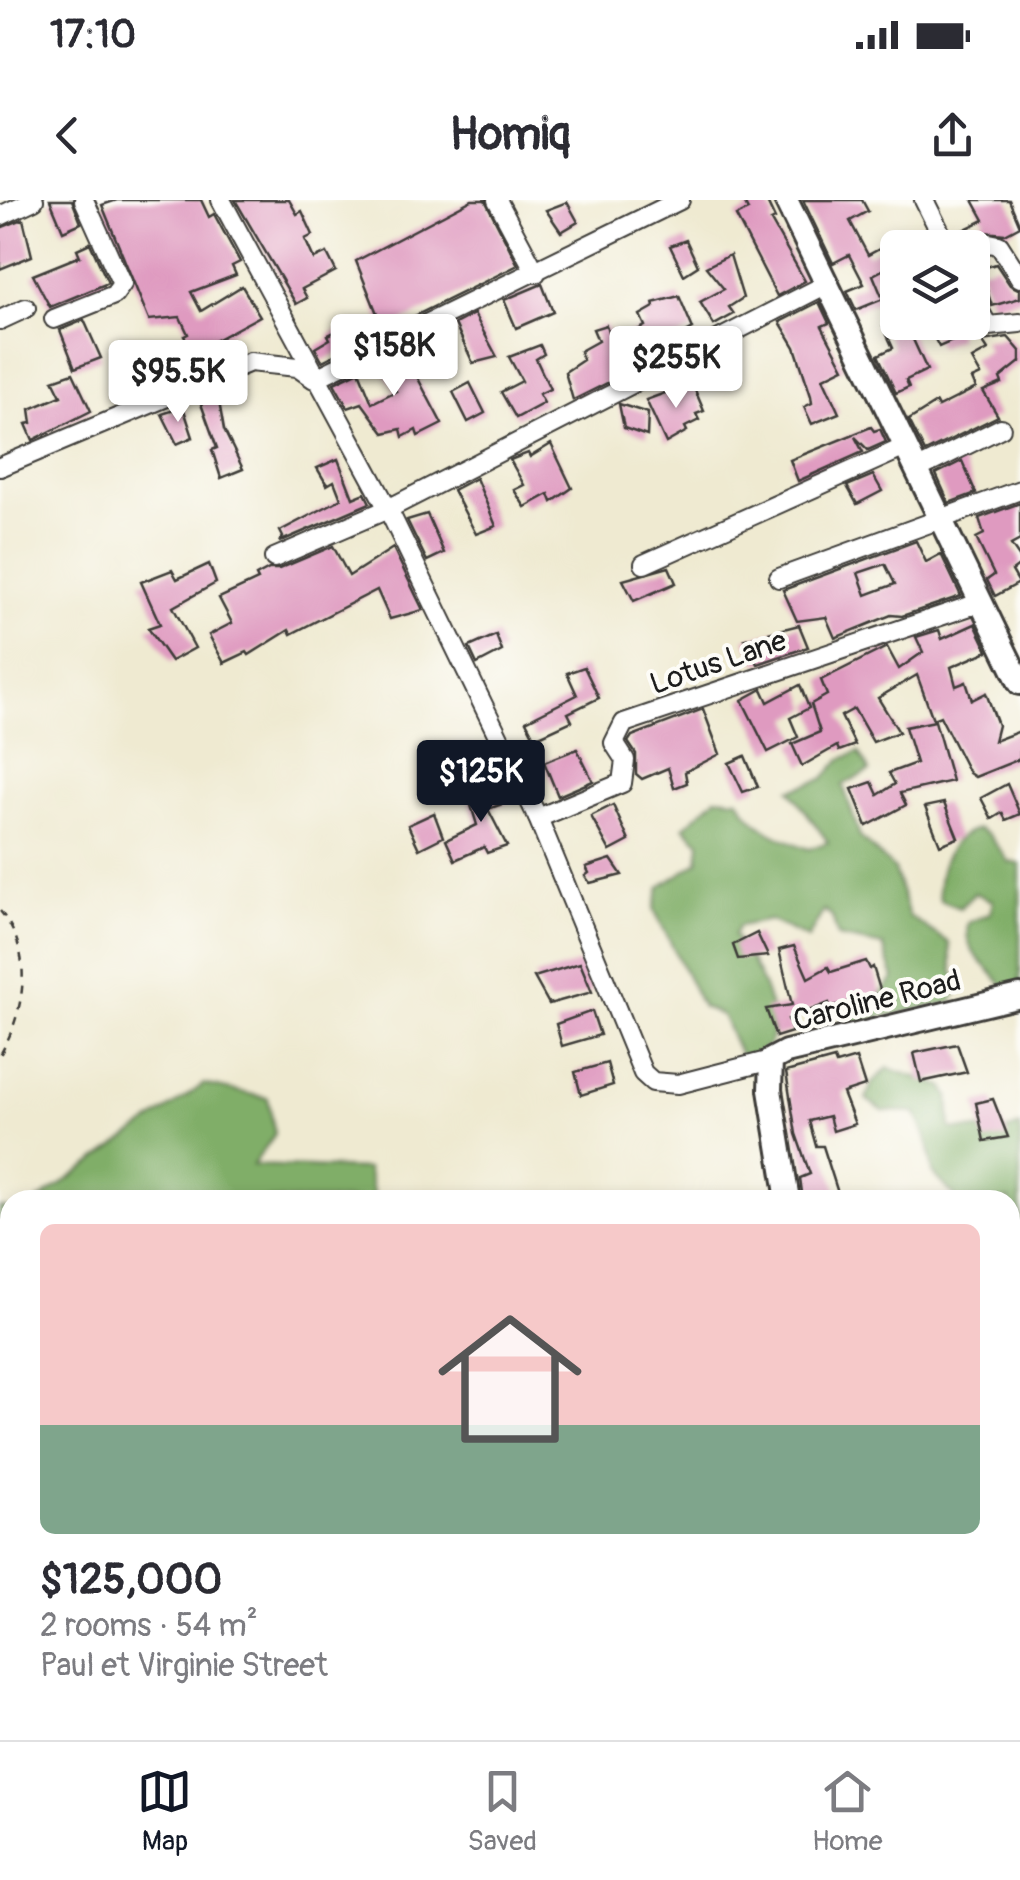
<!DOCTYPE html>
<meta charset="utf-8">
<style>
body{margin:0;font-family:Pangolin,sans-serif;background:#f2f2f3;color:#2b2b33;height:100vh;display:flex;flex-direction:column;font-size:38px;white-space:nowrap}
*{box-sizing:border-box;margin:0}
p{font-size:32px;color:#7c7c81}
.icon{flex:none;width:55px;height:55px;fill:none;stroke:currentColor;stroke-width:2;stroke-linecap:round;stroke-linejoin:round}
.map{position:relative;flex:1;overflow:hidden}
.drawer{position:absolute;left:0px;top:990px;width:1020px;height:550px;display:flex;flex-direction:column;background:#fff;border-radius:30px 30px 0 0;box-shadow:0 5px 15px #0003}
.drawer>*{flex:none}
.fabs{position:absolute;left:880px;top:30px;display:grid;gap:20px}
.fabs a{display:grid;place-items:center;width:110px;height:110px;border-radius:15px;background:#fff;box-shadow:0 5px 15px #0003;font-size:50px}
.price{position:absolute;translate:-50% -85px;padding:0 22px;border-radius:10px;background:#fff;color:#222;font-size:32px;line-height:65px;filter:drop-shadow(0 2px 5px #0008)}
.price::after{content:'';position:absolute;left:50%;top:60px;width:30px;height:22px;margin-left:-15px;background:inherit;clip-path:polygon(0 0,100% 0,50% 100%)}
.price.active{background:#111827;color:#fff}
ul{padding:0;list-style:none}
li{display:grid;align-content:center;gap:20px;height:530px;padding:0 40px}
li span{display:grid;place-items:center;height:310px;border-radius:15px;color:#555}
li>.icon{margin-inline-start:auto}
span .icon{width:180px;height:180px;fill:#fffc;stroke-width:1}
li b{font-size:42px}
.status{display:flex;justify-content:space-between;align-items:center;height:70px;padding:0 50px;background:#fff;direction:ltr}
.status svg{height:28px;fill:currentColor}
header{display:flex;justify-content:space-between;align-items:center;height:130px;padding:0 40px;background:#fff;font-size:45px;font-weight:700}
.tabs{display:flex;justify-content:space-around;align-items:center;height:140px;border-top:2px solid #e1e1e2;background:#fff;font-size:28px;color:#7c7c81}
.tabs a{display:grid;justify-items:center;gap:5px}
.tabs .active{color:#111827}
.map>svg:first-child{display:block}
</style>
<div class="status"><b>17:10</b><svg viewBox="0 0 49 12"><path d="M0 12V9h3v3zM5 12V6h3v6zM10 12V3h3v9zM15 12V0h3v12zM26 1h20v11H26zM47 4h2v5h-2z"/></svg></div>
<header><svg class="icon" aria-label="back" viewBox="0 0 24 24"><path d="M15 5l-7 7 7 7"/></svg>Homiq<svg class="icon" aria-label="share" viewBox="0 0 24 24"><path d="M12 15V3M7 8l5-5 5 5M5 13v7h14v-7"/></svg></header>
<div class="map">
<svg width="1020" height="1540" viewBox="0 0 1020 1540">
<rect width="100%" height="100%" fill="#fdfcf7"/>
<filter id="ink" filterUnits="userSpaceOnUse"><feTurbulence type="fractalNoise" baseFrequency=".01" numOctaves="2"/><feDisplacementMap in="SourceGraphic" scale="20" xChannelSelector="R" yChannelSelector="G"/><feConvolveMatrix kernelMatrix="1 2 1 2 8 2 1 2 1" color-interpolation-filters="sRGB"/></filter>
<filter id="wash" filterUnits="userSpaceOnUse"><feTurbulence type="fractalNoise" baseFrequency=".0048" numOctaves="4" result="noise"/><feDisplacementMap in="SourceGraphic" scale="40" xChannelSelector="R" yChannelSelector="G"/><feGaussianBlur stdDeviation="2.25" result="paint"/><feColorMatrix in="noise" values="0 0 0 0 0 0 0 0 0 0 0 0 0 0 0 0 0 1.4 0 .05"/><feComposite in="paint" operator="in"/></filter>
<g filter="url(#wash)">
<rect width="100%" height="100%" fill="#efead1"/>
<g fill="#80ae67" stroke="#4e6542" stroke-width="2.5">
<path d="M859,552L870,571L843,585L860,637L894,669L909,716L949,743L953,773L961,782L952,802L846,824L853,806L883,792L894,778L883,746L838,737L832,717L824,710L808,738L770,720L739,726L734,735C753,761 784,813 769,845L755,854L740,855L722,815L702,807L654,709L660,687L698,662L700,642L684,627L717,597L739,599C753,628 780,638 809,649L828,642L790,590L823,579L841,559Z"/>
<path d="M979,629L989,635L1009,662L1020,664V783L1003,787C989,764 962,755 968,723L990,713L993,701L975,693L960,708L940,700C934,673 950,633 979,629Z"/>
<polygon points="888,868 943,886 949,896 951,929 1006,931 1020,926 1020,1059 1013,1052 1010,1000 958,1000 933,973 928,942 915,912 883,911 866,899 872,883"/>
<polygon points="204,884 268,898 275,934 253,965 367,969 375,1000 39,1000"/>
<polygon points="0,1007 10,1010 10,1530 468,1530 463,1540 0,1540"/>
<polygon points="529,1530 813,1530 808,1540 527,1540"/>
</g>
<g id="blocks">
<g fill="#df9ac0" fill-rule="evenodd">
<polygon points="50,0 72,0 81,23 63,31"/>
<polygon points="117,0 201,0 209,17 214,14 240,62 232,66 236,75 191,92 201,111 242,86 260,116 214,141 223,160 202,168 184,136 188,134 180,117 149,120 102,5"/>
<polygon points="235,0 289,0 297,14 302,11 313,35 305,39 314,59 327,53 336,71 302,89 307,98 296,104"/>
<polygon points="472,0 485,0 518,65 384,131 356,61"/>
<polygon points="743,0 766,0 775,19 771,21 805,81 777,96 736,16 748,10"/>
<polygon points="803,0 862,0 868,11 850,21 868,55 885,46 894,64 873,75 883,99 856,110 847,91 864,84 849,55 833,63"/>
<polygon points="973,0 1009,0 1020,26 1005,34 984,32 960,47 955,34 984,20"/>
<polygon points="567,2 578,22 561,32 546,10"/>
<polygon points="23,19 32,56 0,69 0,28"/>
<polygon points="686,40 698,66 684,75 670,46"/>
<polygon points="90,43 108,83 50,107 33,75 80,56 77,49"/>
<polygon points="730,55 743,98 729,107 734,114 714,125 700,102 724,89 706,67"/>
<polygon points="996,64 1010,85 1020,90 1020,98 992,106 980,69"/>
<polygon points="542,84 553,112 516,128 504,100"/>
<polygon points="679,96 693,129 643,157 645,161 625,174 573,200 565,172 583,160 580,151 598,141 593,129 606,125 611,140 634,132 645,126 640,115 654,107 653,103"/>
<polygon points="819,102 829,123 822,126 844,168 823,178 839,213 812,224 804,207 812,203 811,196 795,147 780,122"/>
<polygon points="474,114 497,157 473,163 455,124"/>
<polygon points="898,119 905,122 927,170 906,180 909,187 896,193 878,155 893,148 883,126"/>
<polygon points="84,120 101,158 75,168 60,130"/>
<polygon points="926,122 955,122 959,138 939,147"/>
<polygon points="352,124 361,142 322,161 315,148 330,139 328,135"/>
<polygon points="1008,137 1020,151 1020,162 1000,178 1002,183 983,191 998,216 925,252 909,220 936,203 938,207 976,188 972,179 981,175 972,159 988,150 982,141"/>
<polygon points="540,145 544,154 536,159 550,189 539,194 544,203 516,218 501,192 522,181 509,157"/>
<polygon points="403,150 442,224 418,236 416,230 403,237 401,229 384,233 362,203 348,208 334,183 359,171 372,203 396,191 378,162"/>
<polygon points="73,173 91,211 33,240 26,224 32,223 30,209 61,196 53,180"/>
<polygon points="470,183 485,213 468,222 453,192"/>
<polygon points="692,183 704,211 696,214 699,220 685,227 687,231 666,243 646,200"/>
<polygon points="218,196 224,230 243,269 221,278 212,250 217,248 200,201"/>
<polygon points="619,204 648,213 647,236 624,228"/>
<polygon points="183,207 193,237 177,244 162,214"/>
<polygon points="871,227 874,231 880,229 886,242 868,250 855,237 863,252 798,281 790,260"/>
<polygon points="551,244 572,288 552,302 549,294 525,307 514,290 524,285 510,260 528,253 530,257"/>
<polygon points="338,259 353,298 365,293 370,303 279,342 283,337 280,331 341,299 334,281 327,285 317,268"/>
<polygon points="962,261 976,293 949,303 936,274"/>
<polygon points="873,275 882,291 857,304 847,286"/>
<polygon points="476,278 496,326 476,334 453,290"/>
<polygon points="1020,303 1020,340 1011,345 1020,358 1020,365 1012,371 1019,383 995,396 987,380 994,375 976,338 984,334 979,318"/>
<polygon points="427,314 444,353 427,361 407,320"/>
<path d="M916,341L926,362L941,354L961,396L902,416L891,415L835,438L826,417L797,421L783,390ZM885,364L895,384L866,395L858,373Z"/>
<polygon points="333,346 349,376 393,348 423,410 390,419 377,390 291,434 289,430 249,455 247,452 224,463 209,435 232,423 219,398 258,380 256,376 269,369 279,369"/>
<polygon points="209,364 216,383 173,407 195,448 171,461 148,428 160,424 141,382 172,370 177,379"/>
<polygon points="669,367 676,383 634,401 623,380"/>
<polygon points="975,424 988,451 951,467 956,486 966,482 972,500 986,493 998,525 994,541 1020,531 1020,559 975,577 969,573 940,516 933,519 917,475 878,498 899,532 873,542 854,509 841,516 855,545 839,551 837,546 802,566 792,544 820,532 811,504 827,495 821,480 887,447 899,469 923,452 916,437 939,430 942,439"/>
<polygon points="799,425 808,447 758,464 745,439"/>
<polygon points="496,435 502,451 477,464 469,447"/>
<polygon points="584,467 599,498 568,513 572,521 535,538 526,521 577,495 567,473"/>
<polygon points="800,485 809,508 790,518 798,537 768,552 742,500 762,489 768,502"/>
<polygon points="703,509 720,554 685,572 687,583 674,588 668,568 642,579 636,574 636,554 628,542 632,536"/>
<polygon points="935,521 952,581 900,593 906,605 867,626 852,589 872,582 878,595 895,584 889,573 916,563 905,527"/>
<polygon points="577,549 593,581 558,596 544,562"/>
<polygon points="745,556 758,587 743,592 729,563"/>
<polygon points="498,582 508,602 488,609 507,646 487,653 484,647 455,660 446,640 477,625 469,599 475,596 473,593"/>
<polygon points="1007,584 1020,614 1006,620 1002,613 992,619 981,598"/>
<polygon points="944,603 958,638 940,645 925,607"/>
<polygon points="613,605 629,641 610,651 591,616"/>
<polygon points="434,613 443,637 419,649 408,625"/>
<polygon points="611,659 622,675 590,683 585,676 589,673 586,667"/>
<polygon points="757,733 768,756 738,759 733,745"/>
<polygon points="794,746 808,778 828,767 831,772 866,761 870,769 873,767 881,793 830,807 829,803 788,819 792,832 776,837 766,809 792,805 779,750"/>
<polygon points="580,763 592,792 549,804 534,777"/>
<polygon points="592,811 600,835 562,846 556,824"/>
<polygon points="957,844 967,872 921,882 914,853"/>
<polygon points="856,858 865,886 843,893 855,924 833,931 829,916 809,921 816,946 823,946 838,993 828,995 830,1000 803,1000 800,978 810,974 796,934 786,872 834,859 836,864"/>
<polygon points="607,863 613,885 581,895 575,872"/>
<polygon points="993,899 1008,937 984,941 976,903"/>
<polygon points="1020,1078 1020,1134 1010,1136 1010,1082"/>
</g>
</g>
</g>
<g filter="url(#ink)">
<use href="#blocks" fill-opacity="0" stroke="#3c3b37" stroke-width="2.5"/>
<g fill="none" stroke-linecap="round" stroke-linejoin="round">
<defs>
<g id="minor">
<polyline points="221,0 388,309 274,358"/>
<polyline points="497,0 536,73"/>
<polyline points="924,0 948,48"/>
<polyline points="0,16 34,0"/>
<polyline points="972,51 989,43 999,45 1020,78"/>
<polyline points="972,97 988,126 1020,123"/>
<polyline points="54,119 114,95 122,84 84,0"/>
<polyline points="0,120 26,108"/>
<polyline points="0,267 250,162 297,167 314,179 680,0"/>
<polyline points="916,270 1001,228"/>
<polyline points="644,364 905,247"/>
<polyline points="779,378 1020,290"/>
<polyline points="538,618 622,583 625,560 614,543 624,523 979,403"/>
<polyline points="771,860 678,884 653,882 643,873 538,618 388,309 827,84"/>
<polyline points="1010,1149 1020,1146"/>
</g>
<g id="major">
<polyline points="786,0 1020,483"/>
<polyline points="788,1000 770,890 771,860 786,852 1020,796"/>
<polyline points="1010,1505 1020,1523"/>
</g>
</defs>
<use href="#minor" stroke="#3c3b37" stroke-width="22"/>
<use href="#major" stroke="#3c3b37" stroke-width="28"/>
<path stroke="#3c3b37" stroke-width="2.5" stroke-dasharray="8 8" stroke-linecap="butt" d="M0,711C35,753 25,811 0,855"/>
<use href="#minor" stroke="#fff" stroke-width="18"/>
<use href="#major" stroke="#fff" stroke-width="22"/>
</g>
</g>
<g text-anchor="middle" stroke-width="8" stroke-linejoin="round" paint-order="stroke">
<g font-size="30" fill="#1c1c1c" stroke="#fdfcf7">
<text transform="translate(718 462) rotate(-19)" y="10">Lotus Lane</text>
<text transform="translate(877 800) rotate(-14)" y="10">Caroline Road</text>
</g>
</g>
</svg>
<div class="fabs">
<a><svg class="icon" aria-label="layers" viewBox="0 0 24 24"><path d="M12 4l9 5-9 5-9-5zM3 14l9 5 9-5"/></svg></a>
</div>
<b class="price" style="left:394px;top:199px">$158K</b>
<b class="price" style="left:676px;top:211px">$255K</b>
<b class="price" style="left:178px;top:225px">$95.5K</b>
<b class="price active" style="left:481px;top:625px">$125K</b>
<section class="drawer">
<ul>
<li><span style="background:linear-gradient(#f6c9c9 65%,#7fa58c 0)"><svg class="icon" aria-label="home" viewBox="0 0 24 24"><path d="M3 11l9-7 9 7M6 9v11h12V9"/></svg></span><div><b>$125,000</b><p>2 rooms · 54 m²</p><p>Paul et Virginie Street</p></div></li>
</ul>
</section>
</div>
<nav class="tabs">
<a class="active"><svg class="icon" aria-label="map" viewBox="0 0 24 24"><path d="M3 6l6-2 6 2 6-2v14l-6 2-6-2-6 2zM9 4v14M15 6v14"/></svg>Map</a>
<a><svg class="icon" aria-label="saved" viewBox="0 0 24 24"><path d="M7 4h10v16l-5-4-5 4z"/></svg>Saved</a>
<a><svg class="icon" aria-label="home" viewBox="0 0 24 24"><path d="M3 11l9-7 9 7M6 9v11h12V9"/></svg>Home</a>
</nav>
